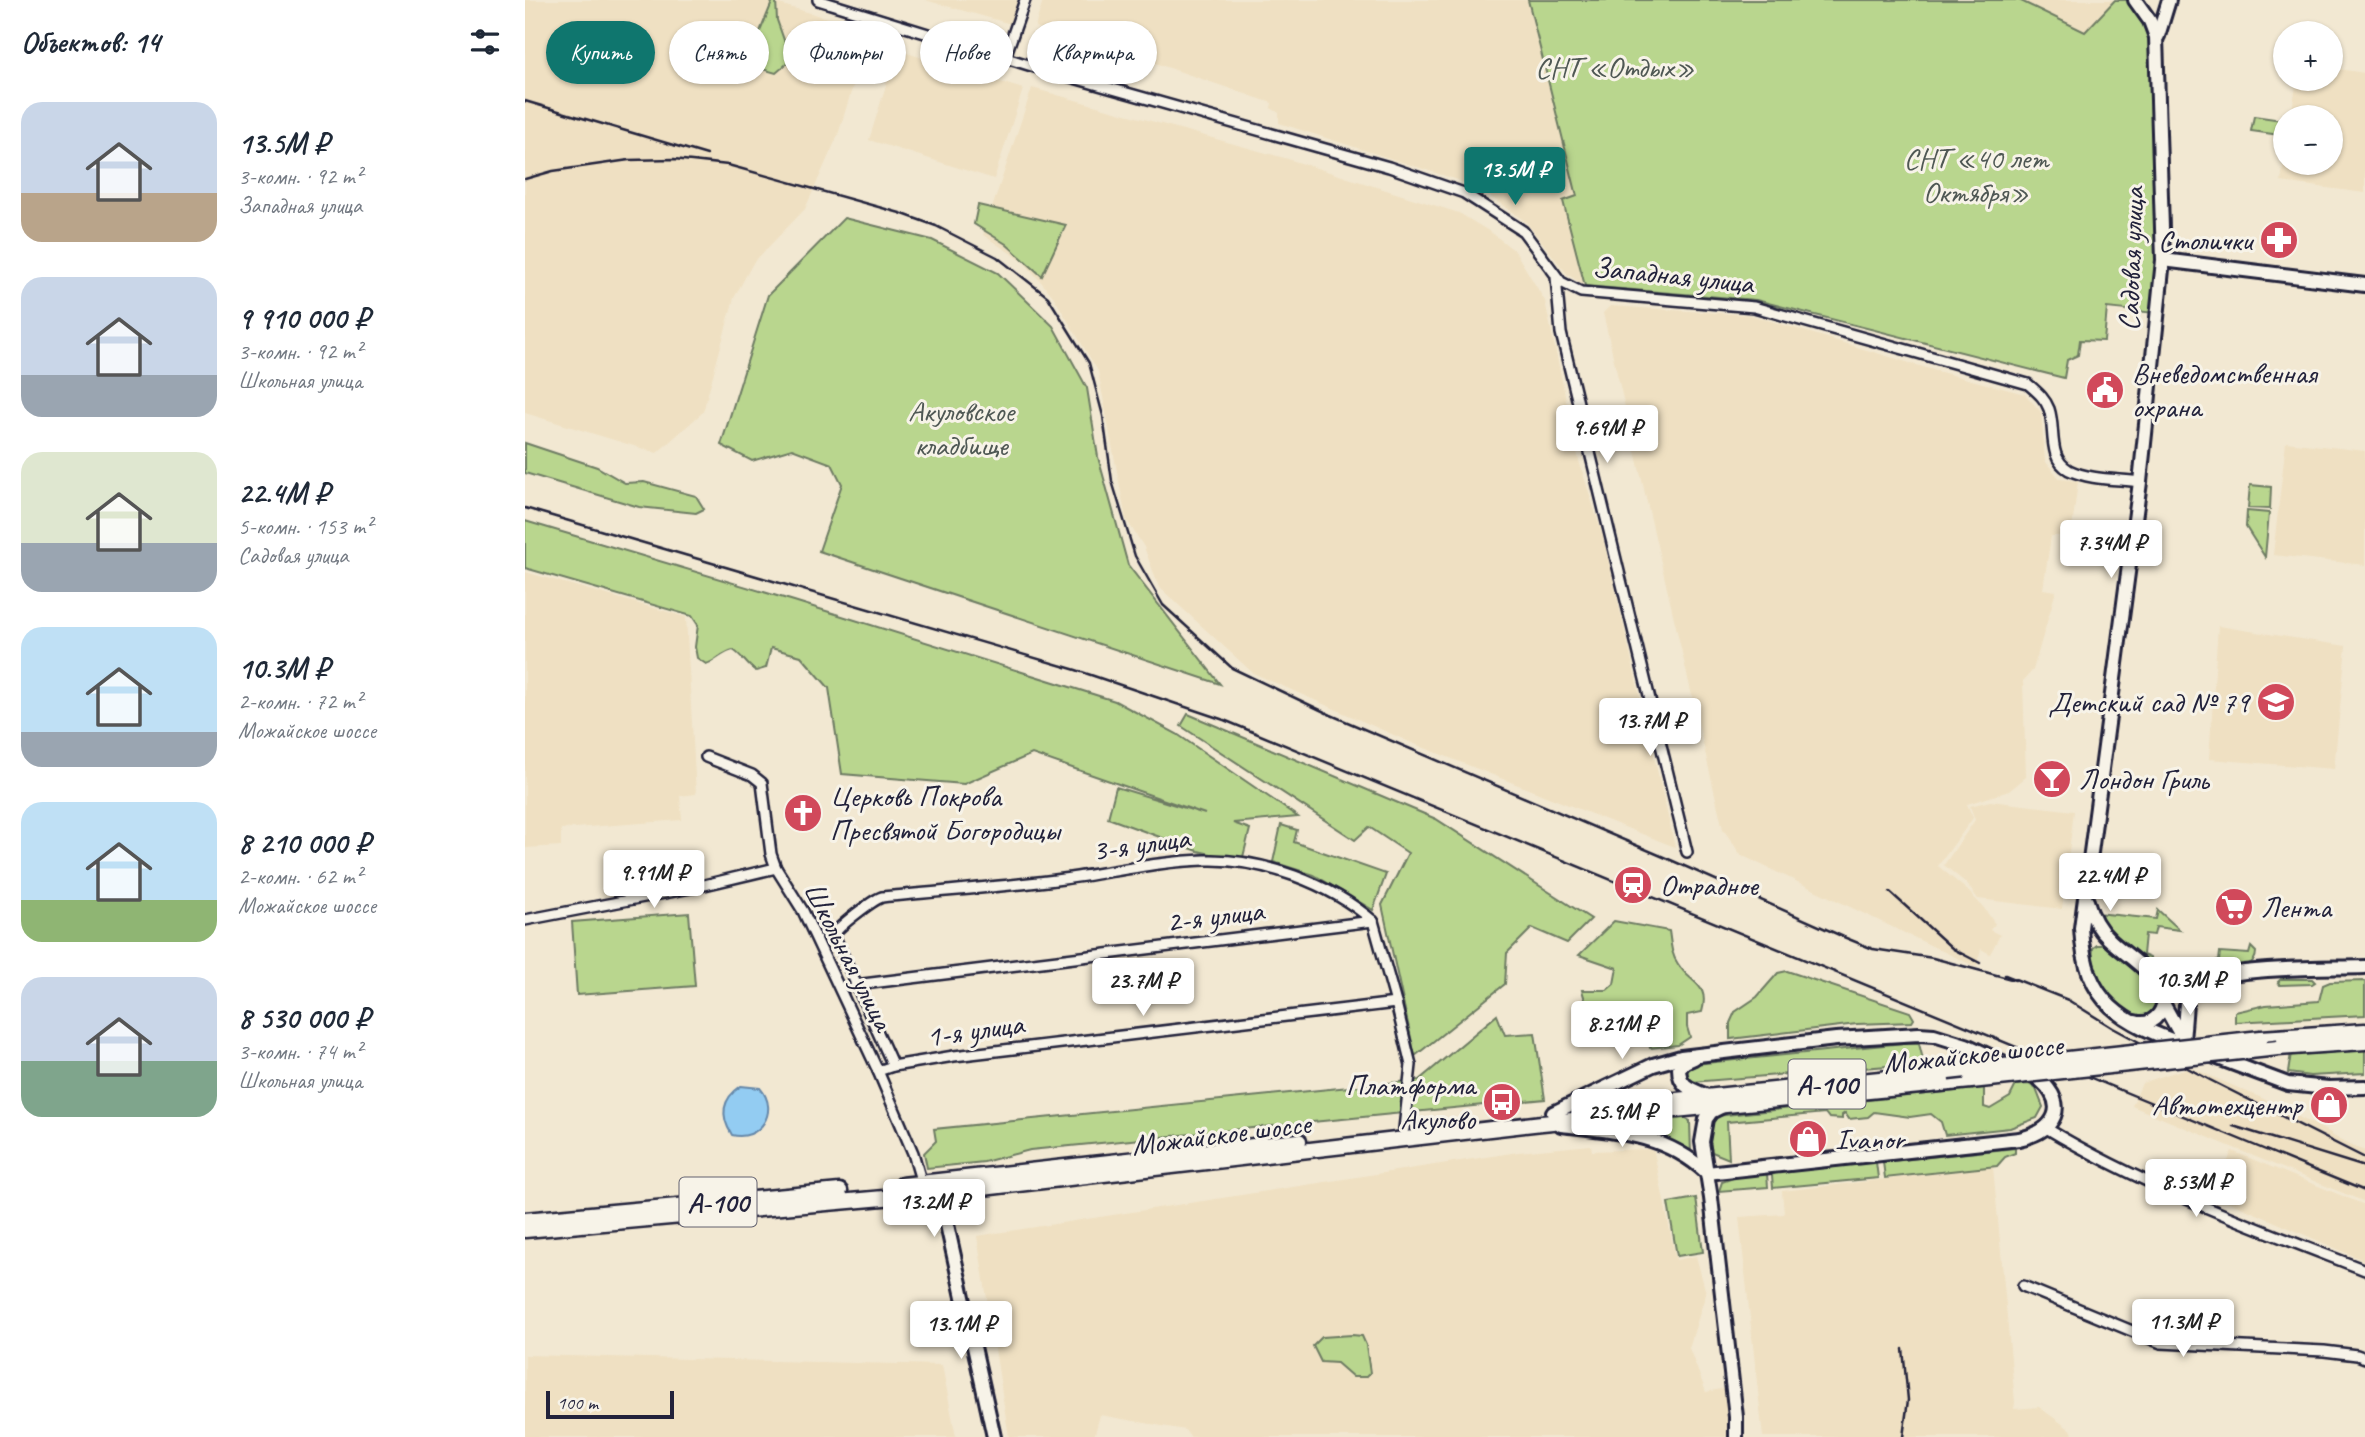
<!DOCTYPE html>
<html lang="ru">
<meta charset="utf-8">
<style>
body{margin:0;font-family:Caveat,sans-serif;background:#f2f2f3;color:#1f2937;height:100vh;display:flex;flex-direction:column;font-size:26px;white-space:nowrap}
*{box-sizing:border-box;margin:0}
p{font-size:23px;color:#747a83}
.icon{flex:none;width:38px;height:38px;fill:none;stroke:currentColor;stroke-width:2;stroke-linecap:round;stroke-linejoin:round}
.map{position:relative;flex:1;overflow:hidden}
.panel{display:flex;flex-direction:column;background:#fff;width:525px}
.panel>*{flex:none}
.banner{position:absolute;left:21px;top:21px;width:665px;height:63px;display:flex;gap:14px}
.controls{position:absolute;left:1748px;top:21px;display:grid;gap:14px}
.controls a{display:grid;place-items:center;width:70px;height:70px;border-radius:50%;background:#fff;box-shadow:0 2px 5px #0004;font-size:35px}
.scale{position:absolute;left:21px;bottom:18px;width:128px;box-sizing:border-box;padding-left:7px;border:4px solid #22223b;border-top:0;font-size:19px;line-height:24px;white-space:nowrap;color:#22223b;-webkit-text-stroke:5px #f7f3e8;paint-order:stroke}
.price{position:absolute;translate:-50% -60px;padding:0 16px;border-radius:7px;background:#fff;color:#222;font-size:23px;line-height:46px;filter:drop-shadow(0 2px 4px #0008)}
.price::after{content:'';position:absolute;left:50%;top:42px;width:21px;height:16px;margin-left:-10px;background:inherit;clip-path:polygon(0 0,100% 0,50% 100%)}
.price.active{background:#0f766e;color:#fff}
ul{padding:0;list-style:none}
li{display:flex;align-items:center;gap:21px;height:175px;padding:0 21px}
li span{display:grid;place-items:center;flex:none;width:196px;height:140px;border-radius:21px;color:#555}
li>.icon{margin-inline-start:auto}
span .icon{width:84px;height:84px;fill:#fffc;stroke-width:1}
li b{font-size:30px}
h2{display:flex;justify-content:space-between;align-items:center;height:84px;padding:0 21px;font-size:30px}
.pill{padding:0 24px;border-radius:32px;background:#fff;box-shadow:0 2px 5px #0004;font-size:24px;line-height:63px}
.pill.active{background:#0f766e;color:#fff}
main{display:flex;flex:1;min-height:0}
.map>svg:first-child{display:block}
</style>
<main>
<section class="panel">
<h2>Объектов: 14<svg class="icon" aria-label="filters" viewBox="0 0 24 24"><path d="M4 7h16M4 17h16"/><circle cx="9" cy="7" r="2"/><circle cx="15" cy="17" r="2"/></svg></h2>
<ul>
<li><span style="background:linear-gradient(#c9d6e8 65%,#b9a48a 0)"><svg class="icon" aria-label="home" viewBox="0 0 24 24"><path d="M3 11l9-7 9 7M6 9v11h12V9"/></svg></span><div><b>13.5M ₽</b><p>3-комн. · 92 m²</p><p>Западная улица</p></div></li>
<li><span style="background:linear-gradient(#c9d6e8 70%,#9aa5b1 0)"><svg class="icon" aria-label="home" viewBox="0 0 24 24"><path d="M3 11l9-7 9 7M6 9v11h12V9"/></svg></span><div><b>9 910 000 ₽</b><p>3-комн. · 92 m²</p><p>Школьная улица</p></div></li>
<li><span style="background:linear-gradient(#dfe7d0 65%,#9aa5b1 0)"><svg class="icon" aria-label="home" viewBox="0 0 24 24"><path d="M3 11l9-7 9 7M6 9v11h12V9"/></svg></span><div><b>22.4M ₽</b><p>5-комн. · 153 m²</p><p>Садовая улица</p></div></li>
<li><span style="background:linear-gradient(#bfe0f5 75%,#9aa5b1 0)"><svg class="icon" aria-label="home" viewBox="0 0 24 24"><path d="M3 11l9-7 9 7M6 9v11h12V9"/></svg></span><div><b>10.3M ₽</b><p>2-комн. · 72 m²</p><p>Можайское шоссе</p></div></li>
<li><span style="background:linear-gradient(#bfe0f5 70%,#8fb573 0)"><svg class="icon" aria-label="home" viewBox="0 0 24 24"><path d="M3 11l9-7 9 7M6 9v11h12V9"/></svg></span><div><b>8 210 000 ₽</b><p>2-комн. · 62 m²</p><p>Можайское шоссе</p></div></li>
<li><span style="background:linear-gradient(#c9d6e8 60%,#7fa58c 0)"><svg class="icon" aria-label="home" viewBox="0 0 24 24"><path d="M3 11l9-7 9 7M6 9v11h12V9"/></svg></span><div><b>8 530 000 ₽</b><p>3-комн. · 74 m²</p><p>Школьная улица</p></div></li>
</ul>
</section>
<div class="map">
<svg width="1840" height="1437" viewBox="0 0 1840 1437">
<rect width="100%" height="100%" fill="#f2e8d2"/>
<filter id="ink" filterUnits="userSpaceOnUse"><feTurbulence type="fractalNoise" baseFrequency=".0143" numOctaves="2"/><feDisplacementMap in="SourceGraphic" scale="14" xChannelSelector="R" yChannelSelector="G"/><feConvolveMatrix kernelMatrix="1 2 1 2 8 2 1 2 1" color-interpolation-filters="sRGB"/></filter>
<g filter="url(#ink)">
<g fill="#efe0c2">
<polygon points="0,0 240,0 345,30 313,135 280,209 228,263 209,298 178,412 132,453 0,413"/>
<polygon points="400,0 493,0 486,24"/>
<polygon points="518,0 1003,0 1052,196 1038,202 1060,286 1042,274 1001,222 962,194 933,180 754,123 754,113 746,108 747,103 621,60 605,58 510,27"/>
<polygon points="1494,0 1590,0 1561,32"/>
<polygon points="372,50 498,89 469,179 344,140"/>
<polygon points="1806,68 1840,73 1840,193 1756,182 1760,153 1760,163 1806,163 1806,117 1766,117 1772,79 1806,79"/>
<polygon points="507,88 763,159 934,213 967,233 990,251 1020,301 1054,461 1078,537 1150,847 887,743 728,673 634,587 619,547 601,519 573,371 528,296 499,262 458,235"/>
<polygon points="1085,306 1226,315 1408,370 1500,394 1516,412 1520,461 1535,479 1553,481 1546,536 1526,536 1518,589 1531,591 1508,670 1498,681 1501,777 1484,791 1442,804 1448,818 1413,866 1442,890 1459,908 1470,924 1465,930 1475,935 1465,954 1456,949 1451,967 1216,855 1198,829 1078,313"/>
<polygon points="1761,442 1840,451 1840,565 1748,555"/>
<polygon points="0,572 161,617 171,794 155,796 157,820 36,829 36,846 0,848"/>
<polygon points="1693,626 1821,646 1809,769 1684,759"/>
<polygon points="1465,801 1549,811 1537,909 1453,899 1441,883 1419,865 1450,820 1445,806"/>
<polygon points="1665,1067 1748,1103 1749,1105 1806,1133 1806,1135 1840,1151 1840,1202 1607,1106 1617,1083"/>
<polygon points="1066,1145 1067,1151 1124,1149 1129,1152 1151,1260 1171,1256 1181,1293 1164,1348 1181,1392 1201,1388 1205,1437 665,1437 660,1430 575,1415 569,1437 484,1437 452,1236 993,1152"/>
<polygon points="1707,1151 1840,1205 1840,1261 1688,1195"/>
<polygon points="1468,1167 1490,1402 1489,1409 1514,1407 1547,1431 1548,1437 1238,1437 1214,1217 1259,1214 1257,1191"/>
<polygon points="0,1355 417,1365 431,1437 0,1437"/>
</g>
<g fill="#b9d68e" stroke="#6e7c64" stroke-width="2">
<polygon points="248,0 251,0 252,20 266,60 251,73 219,64 197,65 202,49 225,56"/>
<polygon points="1003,0 1494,0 1560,32 1590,0 1604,0 1626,30 1633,261 1630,313 1582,308 1579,341 1555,340 1553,355 1542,360 1539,378 1231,300 1060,286 1038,201 1052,196"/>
<polygon points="1729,116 1757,120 1755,135 1726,131"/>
<polygon points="453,205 541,225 517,276 481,244 449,224"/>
<polygon points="319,218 407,240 473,273 528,326 562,388 573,457 603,565 695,684 294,551 317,484 307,464 267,449 227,461 196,445 243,295"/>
<polygon points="0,443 72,467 100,483 119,482 171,496 179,509 171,513 114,507 0,473"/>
<polygon points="1725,485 1746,487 1745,509 1723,508"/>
<polygon points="1722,511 1744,513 1740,557 1721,527"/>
<path d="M0,521L269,601L590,701L652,734L773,817L708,823L725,829L717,861L673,851L583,818L591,787L680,814L507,754L439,784L317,774L304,688L276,656L246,648L241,668L231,671C221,665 218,656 208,650C196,653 192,661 181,664L172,658L170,647L173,625L167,616L0,568Z"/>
<polygon points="663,714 911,819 1066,919 1042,943 1007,928 982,953 980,984 890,1056 857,905 883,853 844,827 830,840 656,726"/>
<polygon points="756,825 772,830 769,842 861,874 848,910 789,875 748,862"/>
<path d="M1633,910L1655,930L1631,927L1629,935L1620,934L1618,955L1625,958L1628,968L1650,977L1688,968L1690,961H1694L1695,952L1724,954L1726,947L1731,952C1731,959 1728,962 1722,965L1646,979L1632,976L1578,925L1571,913L1631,919Z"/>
<polygon points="164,913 170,986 52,995 47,922"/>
<path d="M1089,921L1144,931C1146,943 1146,954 1153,964C1166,985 1185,983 1177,1012L1162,1015V1027L1165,1037L1153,1045L1125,1048L1119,1015L1106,1009L1091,1020L1064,1014L1057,990H1082L1089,984L1092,968L1054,955Z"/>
<path d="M1572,945H1579L1585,949C1602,963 1664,1005 1615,1019C1607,1015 1597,1011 1590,1005C1575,992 1565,967 1568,948Z"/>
<polygon points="1262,971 1385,1012 1389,1019 1387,1022 1332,1024 1205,1039 1205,1023 1210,1012 1232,997 1253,973"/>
<polygon points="1756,979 1787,979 1790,982 1787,984 1755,985 1753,982"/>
<polygon points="1840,981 1840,1015 1710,1022 1710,1012 1741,1005 1794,1001 1798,985 1805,982"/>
<polygon points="972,1015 980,1035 1010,1033 1020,1099 505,1150 459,1162 402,1168 399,1153 411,1141 409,1129 894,1080"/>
<polygon points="1379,1043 1394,1044 1399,1063 1167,1082 1162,1075 1164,1067 1170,1064"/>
<polygon points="1840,1048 1840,1073 1785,1076 1763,1073 1766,1053"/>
<path d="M1504,1084L1511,1089L1518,1107L1512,1118L1485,1128L1420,1135L1416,1122L1406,1114L1385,1117L1349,1112L1343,1117L1324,1119L1320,1113L1317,1115V1119L1304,1118L1300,1113L1202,1122L1204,1159L1187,1152C1184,1139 1181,1125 1191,1116L1459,1088V1107L1465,1109L1485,1097L1491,1085Z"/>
<polygon points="1159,1118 1165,1121 1166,1155 1117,1127 1117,1123"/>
<polygon points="1490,1148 1490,1153 1480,1157 1472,1166 1360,1178 1358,1162"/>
<polygon points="1351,1162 1353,1178 1248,1188 1247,1175 1250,1173"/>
<path d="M1242,1174L1243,1187L1194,1191L1197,1182C1213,1175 1226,1175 1242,1174Z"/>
<polygon points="1171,1198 1178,1252 1152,1256 1143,1203"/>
<polygon points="827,1335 837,1336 841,1345 845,1373 841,1377 828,1377 812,1363 796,1362 788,1346 797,1337"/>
</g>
<path fill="#93ccf2" stroke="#6688a9" stroke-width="2" d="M216,1086L235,1088C256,1112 233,1142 207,1135C195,1116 197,1099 216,1086Z"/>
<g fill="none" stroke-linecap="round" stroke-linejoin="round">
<defs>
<g id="street">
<path d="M293,0L510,67L864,167L939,193L998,231L1036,282L1056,292L1229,307L1503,384C1512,392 1520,398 1524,409C1531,429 1522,458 1544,470C1564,480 1593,479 1615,482"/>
<polyline points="480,57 500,0"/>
<polyline points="1031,277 1036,333 1162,852"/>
<polyline points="181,757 227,775 237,783 246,854 251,868 278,911 353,1071 388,1153 397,1184"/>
<polyline points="0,920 171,887 251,868"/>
<polyline points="848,921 871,1003 886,1065 879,1129"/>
<polyline points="330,985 848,921"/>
<polyline points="368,1066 429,1056 871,1003"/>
<path d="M353,1071L368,1066L309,935C312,927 348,900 357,897C417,891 478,887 538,879C584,873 634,861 680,860C737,858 806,884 848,921"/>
<path d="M1521,1128C1621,1188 1732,1228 1840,1270"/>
<polyline points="1498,1286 1636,1343 1799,1351 1832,1355 1840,1358"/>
</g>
<g id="secondary">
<path d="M1610,0L1625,21L1631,37L1638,260L1615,482L1556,928C1560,1005 1596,1021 1662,1046"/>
<polyline points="1633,36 1644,0"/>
<polyline points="1638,260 1840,285"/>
<path d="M1562,901C1566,915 1573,929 1584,939C1601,957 1655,985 1634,1014C1628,1022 1620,1025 1610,1022"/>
<path d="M1629,979C1662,988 1688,976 1720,972C1760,967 1800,968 1840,967"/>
<polyline points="1639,1005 1659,1041"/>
<polyline points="1658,1041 1662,991"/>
<polyline points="1685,1055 1763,1084 1803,1088 1840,1087"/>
<path d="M1169,1058L1160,1062L1154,1068C1154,1086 1165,1089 1180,1095"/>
<polyline points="1198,1106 1186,1112 1181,1119 1177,1142 1186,1198 1211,1417 1211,1437"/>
<path d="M1028,1113L1128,1065L1156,1057L1311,1039L1394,1034L1409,1035L1441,1045L1514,1079C1545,1106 1530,1131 1494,1139L1182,1173C1141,1134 1089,1131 1036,1125"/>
<polyline points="413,1184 469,1437"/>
</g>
<g id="primary">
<polyline points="1736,1038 1840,1031"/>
<polyline points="1753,1048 1840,1042"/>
<polyline points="1083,1107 1423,1072"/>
<polyline points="377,1185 774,1141"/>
<polyline points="0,1220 315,1191"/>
<polyline points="0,1230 415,1193 1017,1123 1446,1081"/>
</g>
</defs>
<use href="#street" stroke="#22223b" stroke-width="14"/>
<use href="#secondary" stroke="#22223b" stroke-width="18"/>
<use href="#primary" stroke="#22223b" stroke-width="19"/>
<use href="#street" stroke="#f7f3e8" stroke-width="9"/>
<use href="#secondary" stroke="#f7f3e8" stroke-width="12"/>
<use href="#primary" stroke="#f7f3e8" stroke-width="14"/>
<g stroke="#22223b" stroke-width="2.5">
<polyline points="0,101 182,155"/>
<polyline points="0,179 28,171 104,160 149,159 203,165 375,213 411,226 472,257 523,297 564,363 578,416 587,481 610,556 638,605 707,668 806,715 1148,861 1321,938 1348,949 1408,958 1490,980"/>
<polyline points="0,508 551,670 699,720 1840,1191"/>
<polyline points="1365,892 1428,949 1455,963"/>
<polyline points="1480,975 1543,1000 1588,1028 1685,1080 1840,1158"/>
<polyline points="1708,1126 1840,1167"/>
<polyline points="1378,1437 1383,1400 1378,1349"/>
</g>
<defs>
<g id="primary-bridge">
<polyline points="1423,1072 1736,1038"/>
<polyline points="1446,1081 1753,1048"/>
</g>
</defs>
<use href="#primary-bridge" stroke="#22223b" stroke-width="19" stroke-linecap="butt"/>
<use href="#primary-bridge" stroke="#f7f3e8" stroke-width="14"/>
</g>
</g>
<defs>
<symbol id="pharmacy-disc" viewBox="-11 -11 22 22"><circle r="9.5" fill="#d1495b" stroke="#f7f3e8"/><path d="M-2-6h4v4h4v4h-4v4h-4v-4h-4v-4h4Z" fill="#fff"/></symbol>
<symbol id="civic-disc" viewBox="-11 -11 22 22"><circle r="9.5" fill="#d1495b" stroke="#f7f3e8"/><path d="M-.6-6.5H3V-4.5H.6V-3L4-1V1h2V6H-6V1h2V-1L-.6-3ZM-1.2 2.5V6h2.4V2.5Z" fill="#fff"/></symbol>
<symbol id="school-disc" viewBox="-11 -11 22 22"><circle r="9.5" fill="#d1495b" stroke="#f7f3e8"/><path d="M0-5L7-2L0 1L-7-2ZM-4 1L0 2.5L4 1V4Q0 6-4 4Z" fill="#fff"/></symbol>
<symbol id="bar-disc" viewBox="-11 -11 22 22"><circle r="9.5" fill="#d1495b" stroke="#f7f3e8"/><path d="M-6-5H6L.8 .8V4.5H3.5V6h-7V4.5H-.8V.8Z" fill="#fff"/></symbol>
<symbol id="church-disc" viewBox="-11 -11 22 22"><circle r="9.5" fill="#d1495b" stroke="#f7f3e8"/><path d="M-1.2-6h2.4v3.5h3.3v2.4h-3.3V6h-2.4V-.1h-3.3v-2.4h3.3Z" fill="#fff"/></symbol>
<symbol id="station-disc" viewBox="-11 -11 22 22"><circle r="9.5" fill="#d1495b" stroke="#f7f3e8"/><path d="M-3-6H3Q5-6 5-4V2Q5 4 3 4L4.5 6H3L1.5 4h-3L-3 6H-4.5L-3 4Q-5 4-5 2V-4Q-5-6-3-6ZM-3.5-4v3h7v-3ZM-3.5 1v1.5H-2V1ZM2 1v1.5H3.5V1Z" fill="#fff"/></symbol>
<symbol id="supermarket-disc" viewBox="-11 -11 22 22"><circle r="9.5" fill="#d1495b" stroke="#f7f3e8"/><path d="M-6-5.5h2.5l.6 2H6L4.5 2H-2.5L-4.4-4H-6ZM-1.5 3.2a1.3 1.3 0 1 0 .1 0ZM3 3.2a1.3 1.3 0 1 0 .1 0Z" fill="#fff"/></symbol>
<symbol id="bus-disc" viewBox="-11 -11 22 22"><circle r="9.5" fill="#d1495b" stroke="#f7f3e8"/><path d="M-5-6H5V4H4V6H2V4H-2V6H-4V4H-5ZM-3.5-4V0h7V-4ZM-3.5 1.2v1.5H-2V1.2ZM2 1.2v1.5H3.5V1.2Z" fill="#fff"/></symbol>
<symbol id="shop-disc" viewBox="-11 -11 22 22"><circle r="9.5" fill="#d1495b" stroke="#f7f3e8"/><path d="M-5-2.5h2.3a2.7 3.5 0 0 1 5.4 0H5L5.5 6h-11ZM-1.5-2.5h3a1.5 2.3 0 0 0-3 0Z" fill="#fff"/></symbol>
</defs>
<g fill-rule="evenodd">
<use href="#pharmacy-disc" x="1732" y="218" width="44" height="44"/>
<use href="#civic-disc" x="1558" y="368" width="44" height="44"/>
<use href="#school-disc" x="1729" y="680" width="44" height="44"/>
<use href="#bar-disc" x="1505" y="757" width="44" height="44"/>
<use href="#church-disc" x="256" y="791" width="44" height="44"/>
<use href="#station-disc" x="1086" y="863" width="44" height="44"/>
<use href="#supermarket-disc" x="1687" y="885" width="44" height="44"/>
<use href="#bus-disc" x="955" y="1080" width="44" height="44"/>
<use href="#shop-disc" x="1782" y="1083" width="44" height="44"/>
<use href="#shop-disc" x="1261" y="1117" width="44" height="44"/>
</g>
<g text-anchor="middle" stroke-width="6" stroke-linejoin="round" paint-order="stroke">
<g fill="#f7f3e8" stroke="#62616f" stroke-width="2">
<rect x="1263.5" y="1059.5" width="77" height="49" rx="5"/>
<rect x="154.5" y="1177.5" width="77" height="49" rx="5"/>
</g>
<g font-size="28" font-weight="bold" fill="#22223b">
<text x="1302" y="1094">А-100</text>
<text x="193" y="1212">А-100</text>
</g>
<g font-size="30" fill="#4f5854" stroke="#f7f3e8">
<text x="1090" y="77">СНТ «Отдых»</text>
<text x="1451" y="168">СНТ «40 лет<tspan x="1451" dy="34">Октября»</tspan></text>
<text x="436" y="421">Акуловское<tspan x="436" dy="34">кладбище</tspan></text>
</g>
<g font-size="30" fill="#22223b" stroke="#f7f3e8" text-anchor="start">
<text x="1727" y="250" text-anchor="end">Столички</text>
<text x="1607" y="383">Вневедомственная<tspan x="1607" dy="34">охрана</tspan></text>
<text x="1724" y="712" text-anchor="end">Детский сад № 79</text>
<text x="1554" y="789">Лондон Гриль</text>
<text x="305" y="806">Церковь Покрова<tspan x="305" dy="34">Пресвятой Богородицы</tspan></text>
<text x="1135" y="895">Отрадное</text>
<text x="1736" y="917">Лента</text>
<text x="950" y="1095" text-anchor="end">Платформа<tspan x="950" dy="34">Акулово</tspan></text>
<text x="1777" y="1115" text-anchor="end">Автотехцентр</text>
<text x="1310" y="1149">Ivanor</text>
</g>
<g font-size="30" fill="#22223b" stroke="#f7f3e8">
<text transform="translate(1606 259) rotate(-88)" y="10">Садовая улица</text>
<text transform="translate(1148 275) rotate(6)" y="10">Западная улица</text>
<text transform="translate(616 844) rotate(-8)" y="10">3-я улица</text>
<text transform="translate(690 916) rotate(-7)" y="10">2-я улица</text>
<text transform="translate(324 956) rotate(63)" y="10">Школьная улица</text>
<text transform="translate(450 1030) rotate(-8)" y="10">1-я улица</text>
<text transform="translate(1448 1054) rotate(-6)" y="10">Можайское шоссе</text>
<text transform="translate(696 1134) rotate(-7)" y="10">Можайское шоссе</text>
</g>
</g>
</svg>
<div class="controls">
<a>+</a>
<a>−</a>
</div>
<div class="scale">100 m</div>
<b class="price active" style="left:990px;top:207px">13.5M ₽</b>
<b class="price" style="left:1082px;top:465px">9.69M ₽</b>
<b class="price" style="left:1586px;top:580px">7.34M ₽</b>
<b class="price" style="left:1125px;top:758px">13.7M ₽</b>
<b class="price" style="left:129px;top:910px">9.91M ₽</b>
<b class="price" style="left:1585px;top:913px">22.4M ₽</b>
<b class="price" style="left:1665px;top:1017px">10.3M ₽</b>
<b class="price" style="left:618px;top:1018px">23.7M ₽</b>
<b class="price" style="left:1097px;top:1061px">8.21M ₽</b>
<b class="price" style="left:1097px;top:1149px">25.9M ₽</b>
<b class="price" style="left:1671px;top:1219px">8.53M ₽</b>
<b class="price" style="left:409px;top:1239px">13.2M ₽</b>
<b class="price" style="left:1658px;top:1359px">11.3M ₽</b>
<b class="price" style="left:436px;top:1361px">13.1M ₽</b>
<div class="banner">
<a class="pill active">Купить</a>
<a class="pill">Снять</a>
<a class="pill">Фильтры</a>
<a class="pill">Новое</a>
<a class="pill">Квартира</a>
</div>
</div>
</main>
